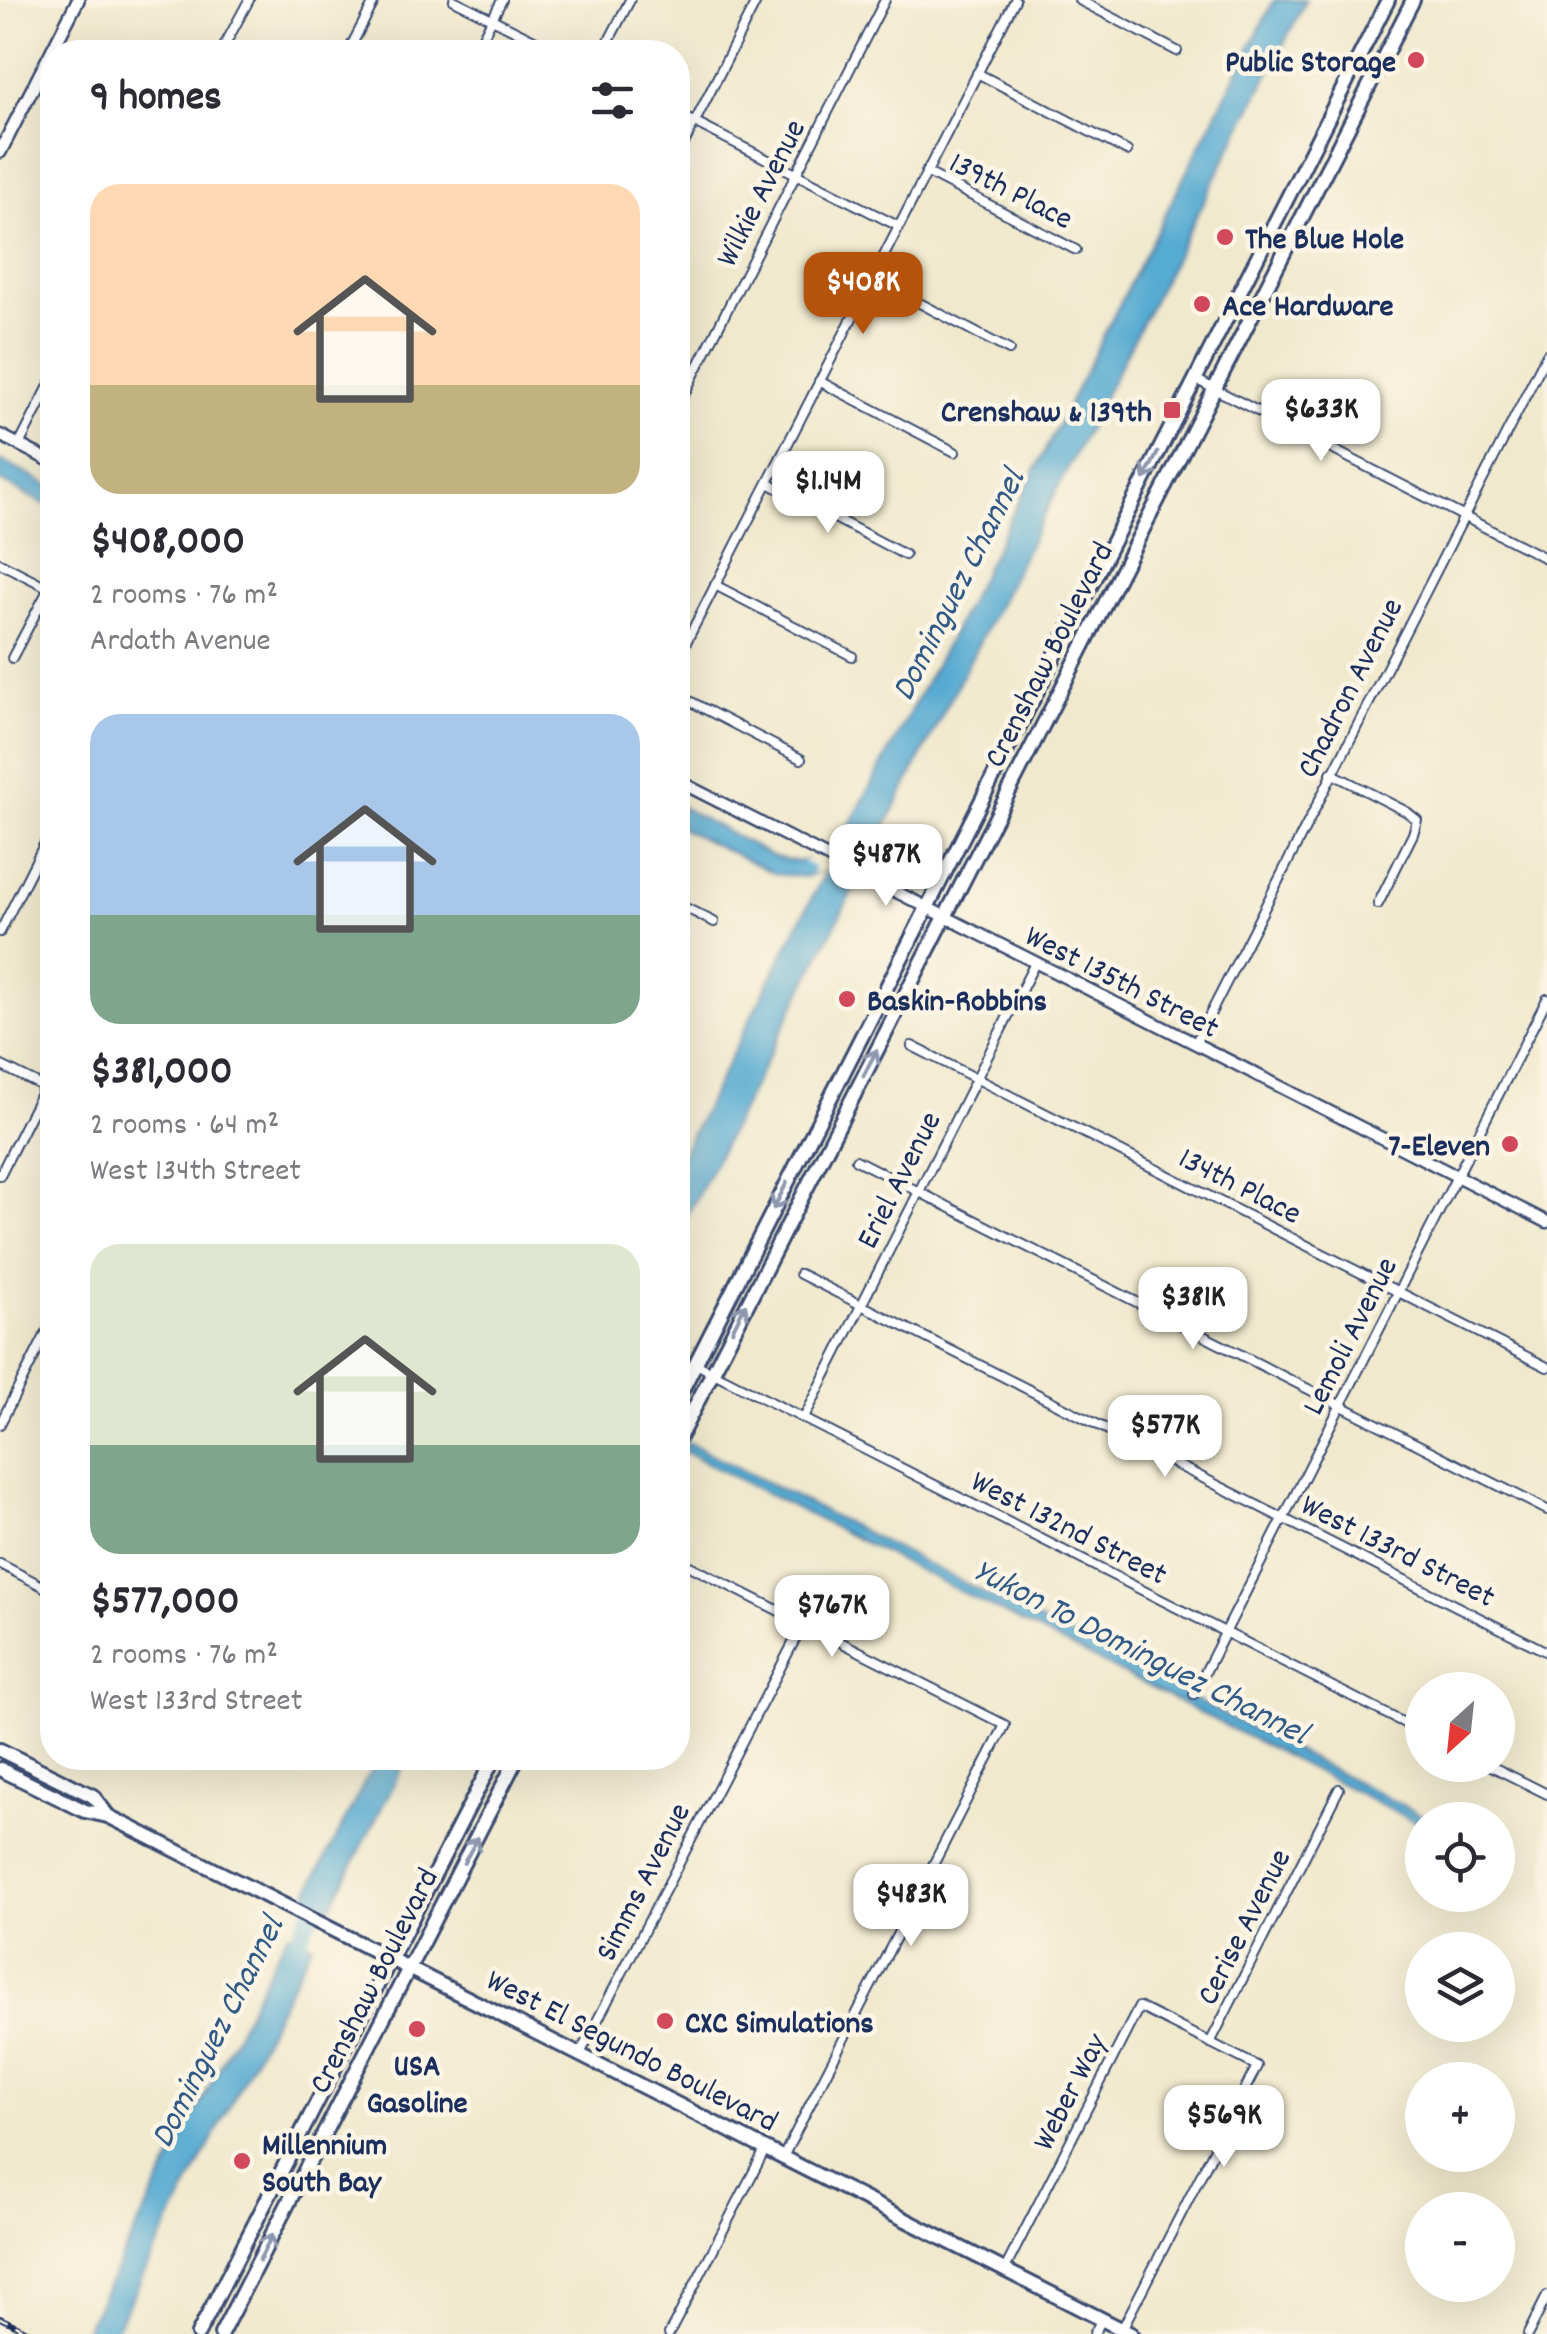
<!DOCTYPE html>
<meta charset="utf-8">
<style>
body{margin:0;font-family:Dekko,sans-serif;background:#f2f2f3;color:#2b2b33;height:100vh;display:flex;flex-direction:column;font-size:38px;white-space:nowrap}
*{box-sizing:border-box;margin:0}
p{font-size:32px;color:#7c7c81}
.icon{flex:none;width:55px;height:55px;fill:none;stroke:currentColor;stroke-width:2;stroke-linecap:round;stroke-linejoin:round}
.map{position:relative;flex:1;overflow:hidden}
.details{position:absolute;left:40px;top:40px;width:650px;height:1730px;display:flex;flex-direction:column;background:#fff;border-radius:40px;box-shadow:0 10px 40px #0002}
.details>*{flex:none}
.needle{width:65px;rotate:207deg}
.fabs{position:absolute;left:1405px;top:1672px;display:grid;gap:20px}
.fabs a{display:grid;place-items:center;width:110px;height:110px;border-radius:50%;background:#fff;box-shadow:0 10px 40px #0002;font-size:50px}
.price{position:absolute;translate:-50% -85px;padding:0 22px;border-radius:20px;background:#fff;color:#222;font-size:32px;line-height:65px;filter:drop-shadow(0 2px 5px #0008)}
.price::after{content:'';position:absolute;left:50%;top:60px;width:30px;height:22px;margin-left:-15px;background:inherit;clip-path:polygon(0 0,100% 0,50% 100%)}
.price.selected{background:#b45309;color:#fff}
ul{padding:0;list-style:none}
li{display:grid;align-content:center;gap:20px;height:530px;padding:0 50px}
li span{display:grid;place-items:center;height:310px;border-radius:30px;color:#555}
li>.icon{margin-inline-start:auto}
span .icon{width:180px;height:180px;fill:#fffc;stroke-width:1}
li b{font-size:42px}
h2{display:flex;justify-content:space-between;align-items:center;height:120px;padding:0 50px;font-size:42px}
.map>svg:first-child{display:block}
</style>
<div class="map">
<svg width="1547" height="2334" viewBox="0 0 1547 2334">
<rect width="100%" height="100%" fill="#fcf5e5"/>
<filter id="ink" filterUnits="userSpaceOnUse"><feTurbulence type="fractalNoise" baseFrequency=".01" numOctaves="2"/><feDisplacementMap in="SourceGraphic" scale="20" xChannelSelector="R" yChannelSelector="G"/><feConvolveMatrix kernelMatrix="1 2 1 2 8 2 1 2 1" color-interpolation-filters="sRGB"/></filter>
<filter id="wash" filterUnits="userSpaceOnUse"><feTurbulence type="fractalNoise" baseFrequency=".0048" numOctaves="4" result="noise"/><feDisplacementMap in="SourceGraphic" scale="40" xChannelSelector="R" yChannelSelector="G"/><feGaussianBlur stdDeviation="2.25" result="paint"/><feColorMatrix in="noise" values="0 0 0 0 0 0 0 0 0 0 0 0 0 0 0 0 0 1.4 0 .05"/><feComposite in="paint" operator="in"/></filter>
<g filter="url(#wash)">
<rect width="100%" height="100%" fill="#f0e9cd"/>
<g fill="#56abd2" stroke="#386d98" stroke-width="2.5">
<polygon points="1274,0 1306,0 678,1234 678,1161 826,870 805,877 776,874 678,827 678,805 774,857 799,862 838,847 956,626"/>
<polygon points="0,460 52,487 52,508 0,481"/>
<polygon points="687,1442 1431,1820 1422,1820 1422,1825 683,1451"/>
<polygon points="377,1758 407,1758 331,1907 307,1894"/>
<polygon points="288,1932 312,1944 113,2334 83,2334"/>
</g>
<polygon fill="#f0e9cd" points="836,843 868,860 855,887 822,871 812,875 815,867 802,861"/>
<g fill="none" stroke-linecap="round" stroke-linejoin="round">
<polyline stroke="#56abd2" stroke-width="18" points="290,1955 328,1880"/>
</g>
</g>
<g filter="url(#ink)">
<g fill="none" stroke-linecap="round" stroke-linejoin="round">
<defs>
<g id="minor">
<polyline points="454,0 558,52"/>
<polyline points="1079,0 1177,51"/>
<polyline points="221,52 249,0"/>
<polyline points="348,52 375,0"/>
<polyline points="475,52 502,0"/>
<polyline points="603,52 630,0"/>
<polyline points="977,73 1127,151"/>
<polyline points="678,114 898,226"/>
<polyline points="678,155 757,0"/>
<polyline points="926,172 1076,250"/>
<polyline points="872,278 1009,350"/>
<polyline points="1195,379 1547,559"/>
<polyline points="819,381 955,452"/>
<polyline points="678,406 885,0"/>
<polyline points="19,445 52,380"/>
<polyline points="768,483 905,555"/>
<polyline points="0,563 49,588"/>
<polyline points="715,585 852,656"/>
<polyline points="12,658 49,588"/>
<polyline points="678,658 1015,0"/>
<polyline points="678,695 801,759"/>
<polyline points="1331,773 1407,812 1417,820 1413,834 1378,904"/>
<polyline points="678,904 714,922"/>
<polyline points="0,932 52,829"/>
<polyline points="1195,1044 1547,354"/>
<polyline points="912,1046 1547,1367"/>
<polyline points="0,1065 52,1091"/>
<polyline points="856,1160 1547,1510"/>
<polyline points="0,1175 52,1072"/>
<polyline points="800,1274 1547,1652"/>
<polyline points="694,1363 1422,1732"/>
<polyline points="804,1418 1035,963"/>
<polyline points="0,1424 52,1322"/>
<polyline points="678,1560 1005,1725 783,2157"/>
<polyline points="0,1564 52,1591"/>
<polyline points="44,1587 52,1571"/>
<polyline points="1194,1694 1547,999"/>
<polyline points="1489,1765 1547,1794"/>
<polyline points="1210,2043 1339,1789"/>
<polyline points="580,2054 803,1624"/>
<polyline points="1005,2269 1139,2007 1257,2066 1122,2329"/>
<polyline points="669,2334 766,2148"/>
<polyline points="1094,2334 1102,2319"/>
<polyline points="1528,2334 1547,2296"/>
</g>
<g id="tertiary">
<polyline points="0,435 52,462"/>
<polyline points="678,781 1547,1222"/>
</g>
<polyline id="secondary" points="0,152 78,0"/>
<g id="primary">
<polyline points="678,1398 1388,0"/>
<polyline points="678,1440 1413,0"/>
<polyline points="0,1750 93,1796 108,1816"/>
<polyline points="0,1769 85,1811 108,1816 1131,2334"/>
<polyline points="198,2334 494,1758"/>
<polyline points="221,2334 517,1758"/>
</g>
</defs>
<use href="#minor" stroke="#3b4b6f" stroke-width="12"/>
<use href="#tertiary" stroke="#3b4b6f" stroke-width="15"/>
<use href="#secondary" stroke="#3b4b6f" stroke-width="16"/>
<use href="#primary" stroke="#3b4b6f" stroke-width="18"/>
<use href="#minor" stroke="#fff" stroke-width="8"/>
<use href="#tertiary" stroke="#fff" stroke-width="10"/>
<use href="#secondary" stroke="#fff" stroke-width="11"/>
<use href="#primary" stroke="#fff" stroke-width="12"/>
<defs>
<polyline id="rail" points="0,2318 33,2334"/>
</defs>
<use href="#rail" stroke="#1b2f5e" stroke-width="6"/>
<use href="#rail" stroke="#fcf5e5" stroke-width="2.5" stroke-dasharray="8" stroke-linecap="butt"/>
</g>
<defs><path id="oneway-shaft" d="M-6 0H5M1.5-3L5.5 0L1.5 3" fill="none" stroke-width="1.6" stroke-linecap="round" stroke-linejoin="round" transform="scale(2.5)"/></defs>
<g stroke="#8d97ae">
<use href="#oneway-shaft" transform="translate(1151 466) rotate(117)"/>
<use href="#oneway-shaft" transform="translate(870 1063) rotate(-63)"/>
<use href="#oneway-shaft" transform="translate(780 1196) rotate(117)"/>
<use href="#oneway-shaft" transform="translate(739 1317) rotate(-63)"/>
<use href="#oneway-shaft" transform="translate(471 1850) rotate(-61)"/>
<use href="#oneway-shaft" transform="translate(266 2247) rotate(-63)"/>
</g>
</g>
<g fill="#d1495b" stroke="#fcf5e5" stroke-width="4">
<circle cx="1416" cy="60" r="10"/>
<circle cx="1225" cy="237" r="10"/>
<circle cx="1202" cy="304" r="10"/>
<rect x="1162" y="400" width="20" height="20" rx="5"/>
<circle cx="847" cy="999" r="10"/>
<circle cx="1510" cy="1144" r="10"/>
<circle cx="665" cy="2021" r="10"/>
<circle cx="417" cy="2029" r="10"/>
<circle cx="242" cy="2161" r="10"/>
</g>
<g text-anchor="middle" stroke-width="9" stroke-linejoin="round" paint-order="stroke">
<g font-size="32" font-weight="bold" fill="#1b2f5e" stroke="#fcf5e5" text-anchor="start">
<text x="1396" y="71" text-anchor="end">Public Storage</text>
<text x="1245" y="248">The Blue Hole</text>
<text x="1222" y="315">Ace Hardware</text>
<text x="1152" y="421" text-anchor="end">Crenshaw &amp; 139th</text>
<text x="867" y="1010">Baskin-Robbins</text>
<text x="1490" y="1155" text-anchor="end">7-Eleven</text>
<text x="685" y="2032">CXC Simulations</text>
<text x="417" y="2075" text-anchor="middle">USA<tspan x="417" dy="37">Gasoline</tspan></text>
<text x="262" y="2154">Millennium<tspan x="262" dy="37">South Bay</tspan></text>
</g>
<g font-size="32" fill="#1b2f5e" stroke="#fcf5e5">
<text transform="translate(1012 189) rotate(27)" y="11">139th Place</text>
<text transform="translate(759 192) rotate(-63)" y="11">Wilkie Avenue</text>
<text transform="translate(1047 654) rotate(-63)" y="11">Crenshaw Boulevard</text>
<text transform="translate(1348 687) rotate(-63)" y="11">Chadron Avenue</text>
<text transform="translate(1123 980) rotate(27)" y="11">West 135th Street</text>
<text transform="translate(897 1179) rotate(-63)" y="11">Eriel Avenue</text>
<text transform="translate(1241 1184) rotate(27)" y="11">134th Place</text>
<text transform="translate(1348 1335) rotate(-63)" y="11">Lemoli Avenue</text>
<text transform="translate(1070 1526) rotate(27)" y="11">West 132nd Street</text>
<text transform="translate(1399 1549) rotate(27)" y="11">West 133rd Street</text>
<text transform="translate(641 1881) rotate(-63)" y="11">Simms Avenue</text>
<text transform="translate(1242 1926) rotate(-63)" y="11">Cerise Avenue</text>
<text transform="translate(372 1980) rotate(-63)" y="11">Crenshaw Boulevard</text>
<text transform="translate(633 2049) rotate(27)" y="11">West El Segundo Boulevard</text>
<text transform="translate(1068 2091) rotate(-63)" y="11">Weber Way</text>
</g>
<g font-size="35" font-style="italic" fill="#305a87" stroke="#fcf5e5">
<text transform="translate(956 584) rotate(-63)" y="12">Dominguez Channel</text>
<text transform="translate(1142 1650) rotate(27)" y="12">Yukon To Dominguez Channel</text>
<text transform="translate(215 2031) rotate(-63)" y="12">Dominguez Channel</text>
</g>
</g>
</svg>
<div class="fabs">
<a><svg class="needle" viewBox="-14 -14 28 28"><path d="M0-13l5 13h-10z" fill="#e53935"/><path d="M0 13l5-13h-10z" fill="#7c7c81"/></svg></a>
<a><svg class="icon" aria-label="locate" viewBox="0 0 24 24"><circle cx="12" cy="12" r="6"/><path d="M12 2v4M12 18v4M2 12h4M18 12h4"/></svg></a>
<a><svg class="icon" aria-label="layers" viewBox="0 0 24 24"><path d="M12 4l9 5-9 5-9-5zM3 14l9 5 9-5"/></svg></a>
<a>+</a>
<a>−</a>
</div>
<b class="price selected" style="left:863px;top:337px">$408K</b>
<b class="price" style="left:1321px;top:464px">$633K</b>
<b class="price" style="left:828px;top:536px">$1.14M</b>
<b class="price" style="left:886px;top:909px">$487K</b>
<b class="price" style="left:1193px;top:1352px">$381K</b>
<b class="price" style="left:1165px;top:1480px">$577K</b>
<b class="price" style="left:832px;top:1660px">$767K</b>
<b class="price" style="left:911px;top:1949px">$483K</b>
<b class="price" style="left:1224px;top:2170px">$569K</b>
<section class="details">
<h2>9 homes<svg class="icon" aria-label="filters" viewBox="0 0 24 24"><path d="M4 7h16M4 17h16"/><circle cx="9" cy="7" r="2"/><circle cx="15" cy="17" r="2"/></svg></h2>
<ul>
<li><span style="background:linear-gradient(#ffd9b3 65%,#c2b280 0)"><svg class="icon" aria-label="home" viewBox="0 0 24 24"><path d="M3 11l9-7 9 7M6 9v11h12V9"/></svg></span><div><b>$408,000</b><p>2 rooms · 76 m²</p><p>Ardath Avenue</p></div></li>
<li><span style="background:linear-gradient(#a9c7e8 65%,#7fa58c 0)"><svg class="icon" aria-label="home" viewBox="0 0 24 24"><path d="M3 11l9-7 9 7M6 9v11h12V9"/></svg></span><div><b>$381,000</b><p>2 rooms · 64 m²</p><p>West 134th Street</p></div></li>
<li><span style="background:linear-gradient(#dfe7d0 65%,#7fa58c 0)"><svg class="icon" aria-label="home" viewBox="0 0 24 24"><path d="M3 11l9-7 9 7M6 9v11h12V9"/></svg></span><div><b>$577,000</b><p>2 rooms · 76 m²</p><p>West 133rd Street</p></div></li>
</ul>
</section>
</div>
